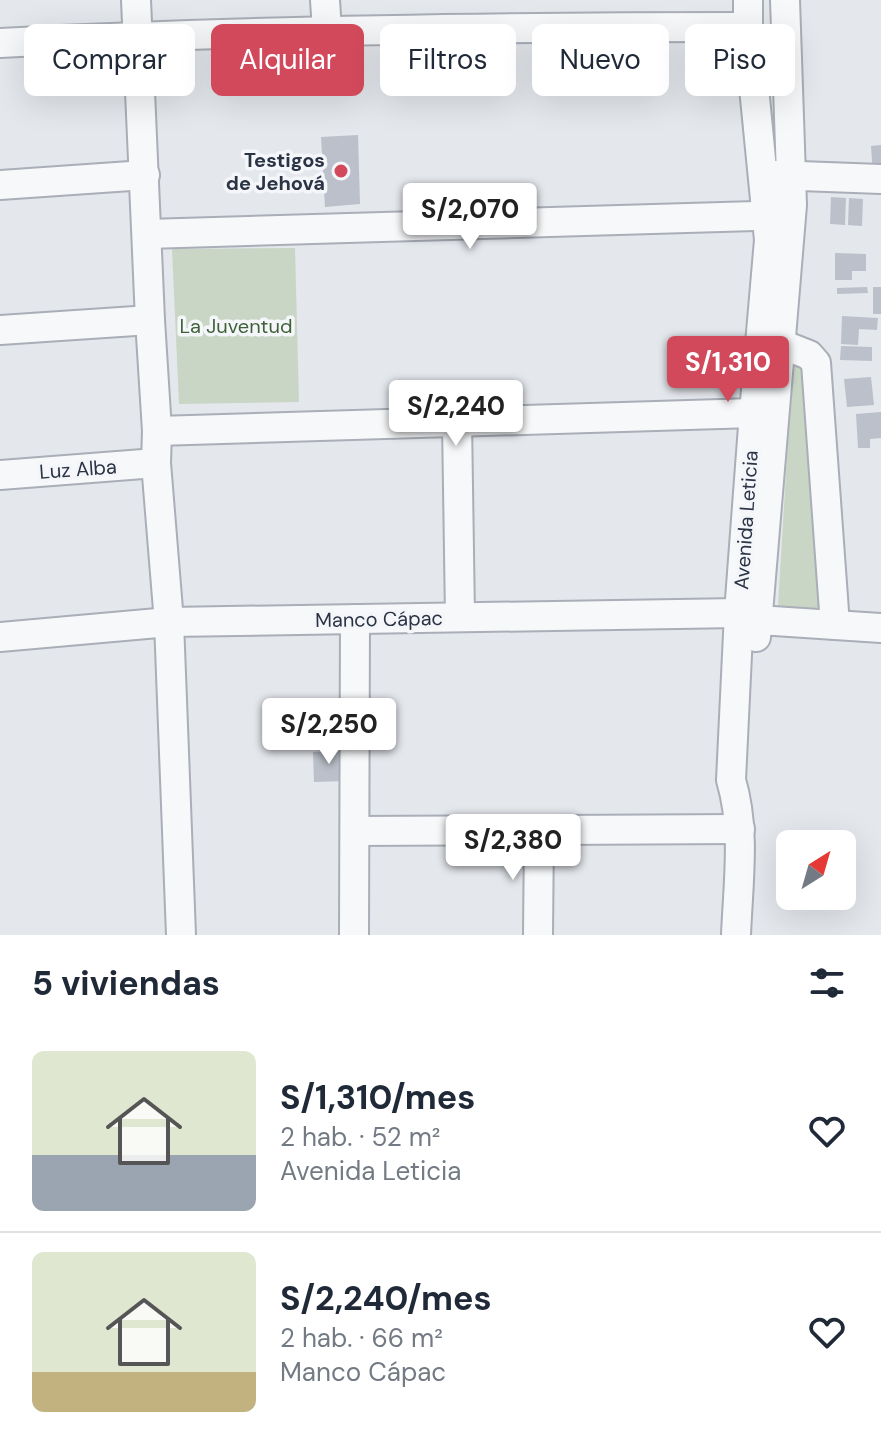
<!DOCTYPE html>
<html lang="es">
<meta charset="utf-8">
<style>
body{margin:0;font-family:"DM Sans",sans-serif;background:#f2f2f3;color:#1f2937;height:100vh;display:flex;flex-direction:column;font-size:30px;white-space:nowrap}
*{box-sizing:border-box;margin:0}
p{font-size:26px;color:#747a83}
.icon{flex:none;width:44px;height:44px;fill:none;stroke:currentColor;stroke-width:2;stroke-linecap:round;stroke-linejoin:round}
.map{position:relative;height:935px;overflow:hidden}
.sheet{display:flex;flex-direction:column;background:#fff;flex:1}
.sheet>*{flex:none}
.top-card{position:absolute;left:24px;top:24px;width:834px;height:72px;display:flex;gap:16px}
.needle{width:52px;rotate:37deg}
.buttons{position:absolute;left:776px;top:830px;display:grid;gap:16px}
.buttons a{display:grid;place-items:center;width:80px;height:80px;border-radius:12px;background:#fff;box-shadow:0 8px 32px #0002;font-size:40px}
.price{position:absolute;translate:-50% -68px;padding:0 18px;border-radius:8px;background:#fff;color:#222;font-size:26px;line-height:52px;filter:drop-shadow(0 2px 4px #0008)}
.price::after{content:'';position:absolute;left:50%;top:48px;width:24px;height:18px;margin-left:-12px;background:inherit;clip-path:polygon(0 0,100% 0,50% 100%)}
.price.on{background:#d1495b;color:#fff}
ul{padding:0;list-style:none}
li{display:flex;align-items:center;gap:24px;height:200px;padding:0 32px}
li+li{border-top:2px solid #e0e1e3}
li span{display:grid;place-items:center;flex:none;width:224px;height:160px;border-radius:12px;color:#555}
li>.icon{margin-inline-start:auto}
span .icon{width:96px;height:96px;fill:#fffc;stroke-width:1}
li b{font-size:34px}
h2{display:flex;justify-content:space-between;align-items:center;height:96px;padding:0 32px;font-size:34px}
.chip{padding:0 28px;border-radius:12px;background:#fff;box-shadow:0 8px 32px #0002;font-size:28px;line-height:72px}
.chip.on{background:#d1495b;color:#fff}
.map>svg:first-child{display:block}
</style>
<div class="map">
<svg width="881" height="935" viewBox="0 0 881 935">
<rect width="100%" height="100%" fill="#e4e7ec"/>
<g fill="#c9d6c5">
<polygon points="295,248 299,402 179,404 172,249"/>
<polygon points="793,356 810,362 822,609 778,606"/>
</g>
<g fill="#bbc0ca">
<polygon points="358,135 360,204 325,207 321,137"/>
<polygon points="881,145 881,175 873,175 871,146"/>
<polygon points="831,197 846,198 845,225 830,224"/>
<polygon points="849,198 863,199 862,226 848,225"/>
<polygon points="835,253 866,254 866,271 852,271 852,280 835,280"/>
<polygon points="867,287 868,293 837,294 837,288"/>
<rect x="873" y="287" width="8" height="27"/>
<polygon points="842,316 878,318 877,330 859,329 858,345 841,344"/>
<polygon points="841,346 872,347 872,361 840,360"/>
<polygon points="871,377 874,405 847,407 844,379"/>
<polygon points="881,412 881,438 870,439 870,448 858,448 856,414"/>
<polygon points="344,751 345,781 314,782 313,752"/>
</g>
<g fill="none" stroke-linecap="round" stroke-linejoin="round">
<defs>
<g id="minor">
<polyline points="136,0 150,320 157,431 156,463 169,622 181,935"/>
<polyline points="325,0 327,31"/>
<path d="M0,43C249,30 499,27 748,27"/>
<polyline points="773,175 881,179"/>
<polyline points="0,185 145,175"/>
<polyline points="147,234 786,215"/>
<polyline points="0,330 150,320"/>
<polyline points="781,344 809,355 816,363 835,625"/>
<polyline points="457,422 460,617"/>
<polyline points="157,431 754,413"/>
<polyline points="0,475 156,463"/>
<polyline points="0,637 169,622 739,613 758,620 881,628"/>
<polyline points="756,637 792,205 785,0"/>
<polyline points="355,831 740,829"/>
<polyline points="354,935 355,619"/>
<polyline points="538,935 539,830"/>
<path d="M736,935C738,884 746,830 731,780L739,613L754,413L769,240L748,27V0"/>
</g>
</defs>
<use href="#minor" stroke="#a9aeb7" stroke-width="32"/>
<use href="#minor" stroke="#f7f8fa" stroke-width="28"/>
</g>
<circle fill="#d1495b" stroke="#f4f6f9" stroke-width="3" cx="341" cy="171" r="8"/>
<g text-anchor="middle" stroke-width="7" stroke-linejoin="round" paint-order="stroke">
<g font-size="20" font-weight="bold" fill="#2b3445" stroke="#f4f6f9" text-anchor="end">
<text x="325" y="167">Testigos<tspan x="325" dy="23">de Jehová</tspan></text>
</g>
<g font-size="20" fill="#3f6138" stroke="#f4f6f9">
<text x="236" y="333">La Juventud</text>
</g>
<g font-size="20" fill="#2b3445" stroke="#f4f6f9">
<text transform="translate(78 469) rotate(-4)" y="7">Luz Alba</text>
<text transform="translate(746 520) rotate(-86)" y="7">Avenida Leticia</text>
<text transform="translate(379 619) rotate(-1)" y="7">Manco Cápac</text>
</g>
</g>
</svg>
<div class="buttons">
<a><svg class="needle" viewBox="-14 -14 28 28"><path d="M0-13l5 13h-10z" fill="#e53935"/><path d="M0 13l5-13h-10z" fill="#747a83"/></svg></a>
</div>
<b class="price" style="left:470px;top:251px">S/2,070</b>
<b class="price on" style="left:728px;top:404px">S/1,310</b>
<b class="price" style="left:456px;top:448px">S/2,240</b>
<b class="price" style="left:329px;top:766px">S/2,250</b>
<b class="price" style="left:513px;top:882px">S/2,380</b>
<div class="top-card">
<a class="chip">Comprar</a>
<a class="chip on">Alquilar</a>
<a class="chip">Filtros</a>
<a class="chip">Nuevo</a>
<a class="chip">Piso</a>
</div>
</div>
<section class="sheet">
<h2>5 viviendas<svg class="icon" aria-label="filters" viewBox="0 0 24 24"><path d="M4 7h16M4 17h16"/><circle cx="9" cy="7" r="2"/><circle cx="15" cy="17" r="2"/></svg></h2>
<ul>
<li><span style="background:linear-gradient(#dfe7d0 65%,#9aa5b1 0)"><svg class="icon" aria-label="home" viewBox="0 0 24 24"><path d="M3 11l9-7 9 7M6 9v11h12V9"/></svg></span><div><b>S/1,310/mes</b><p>2 hab. · 52 m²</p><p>Avenida Leticia</p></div><svg class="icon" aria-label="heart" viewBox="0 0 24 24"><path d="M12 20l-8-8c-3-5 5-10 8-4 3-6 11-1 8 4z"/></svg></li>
<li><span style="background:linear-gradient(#dfe7d0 75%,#c2b280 0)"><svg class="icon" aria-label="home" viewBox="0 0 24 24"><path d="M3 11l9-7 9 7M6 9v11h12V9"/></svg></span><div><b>S/2,240/mes</b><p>2 hab. · 66 m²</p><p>Manco Cápac</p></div><svg class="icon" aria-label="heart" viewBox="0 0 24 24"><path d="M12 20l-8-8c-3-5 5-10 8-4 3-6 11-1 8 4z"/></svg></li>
</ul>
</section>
